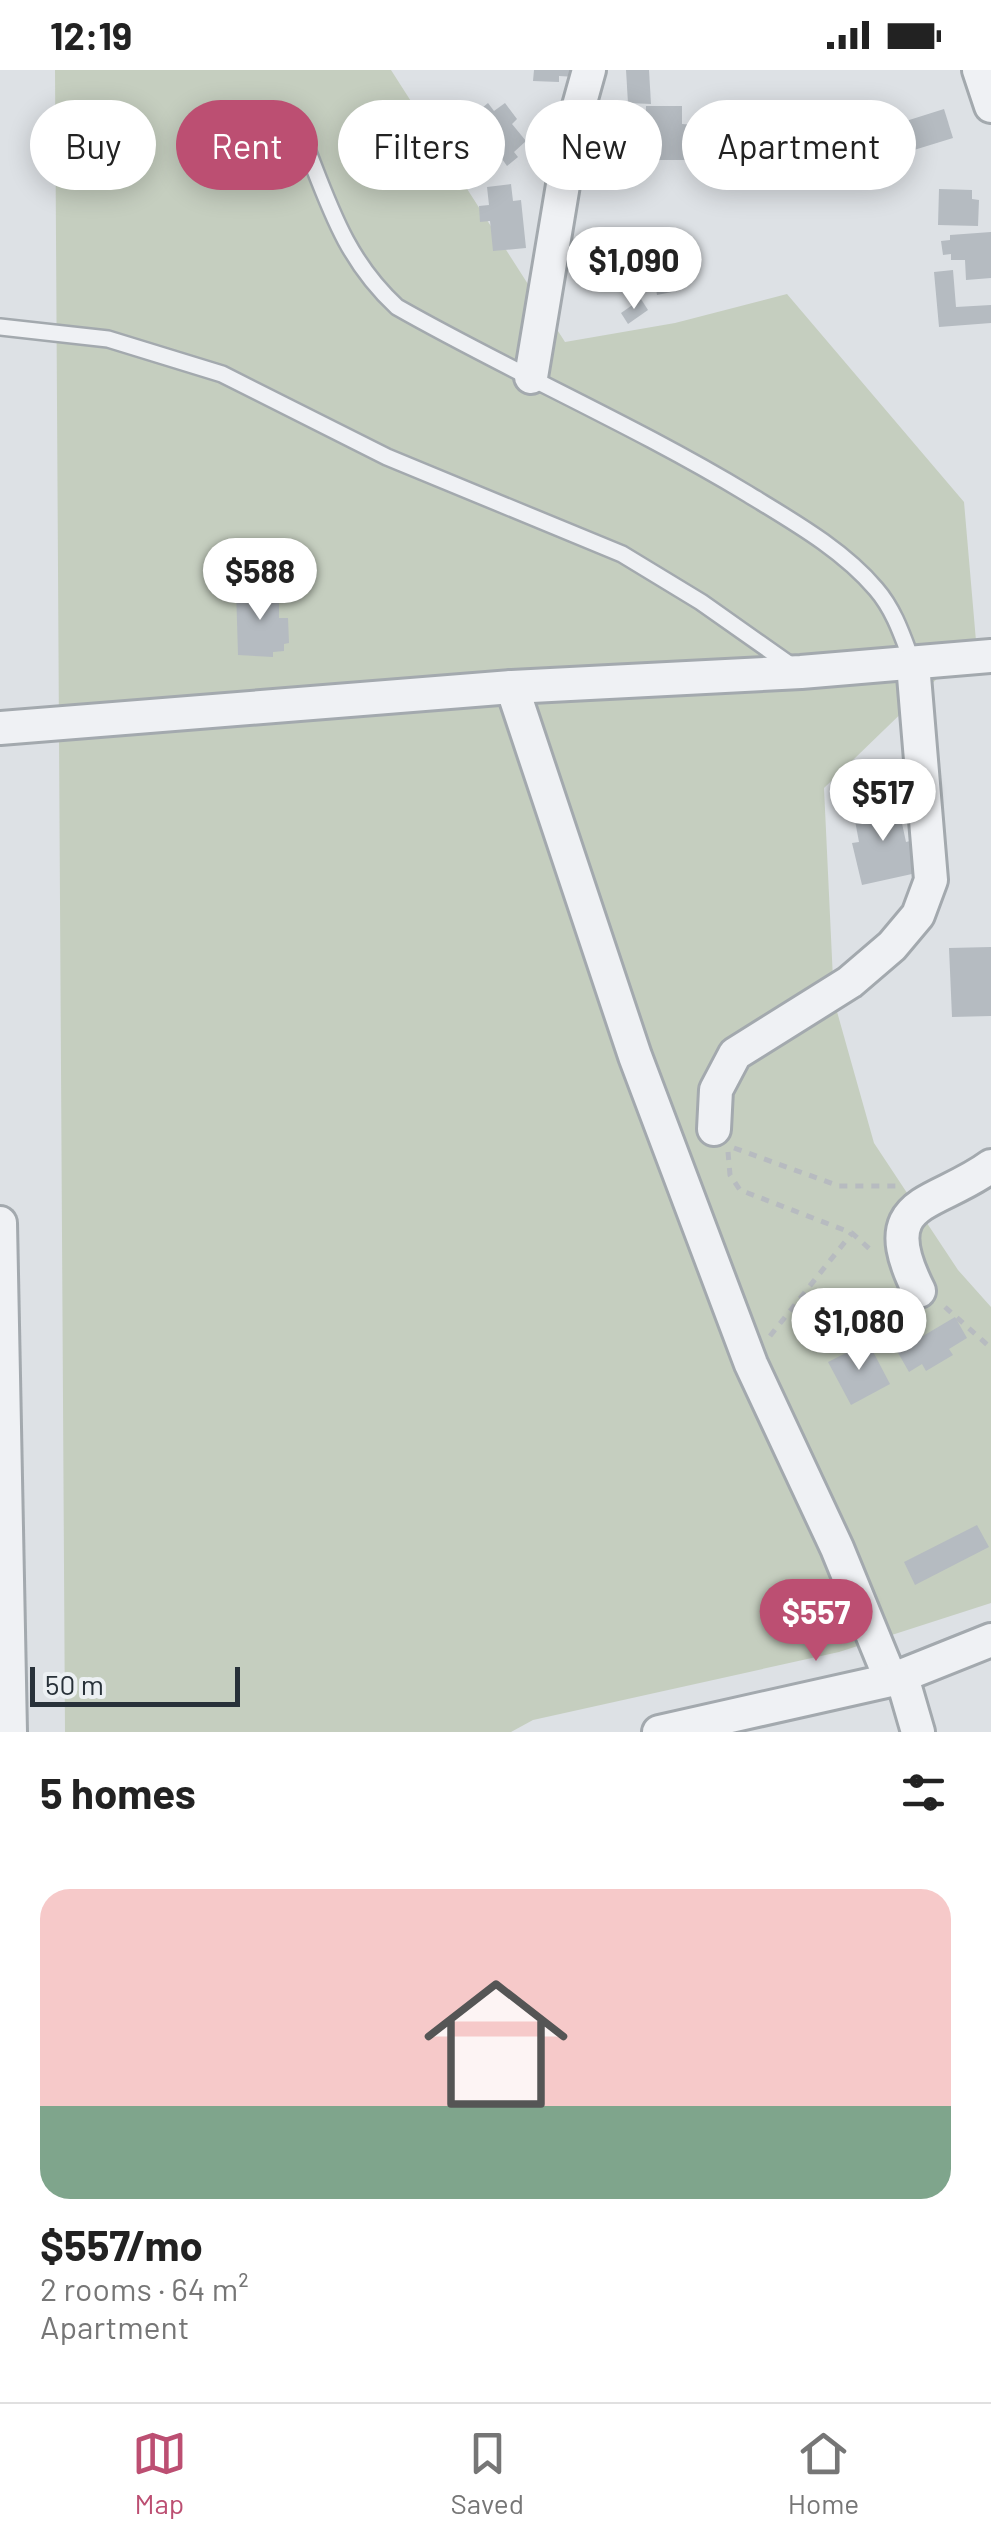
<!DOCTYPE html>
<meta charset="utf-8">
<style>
body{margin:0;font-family:Barlow,sans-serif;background:#f6f6f6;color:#222;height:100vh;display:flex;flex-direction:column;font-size:38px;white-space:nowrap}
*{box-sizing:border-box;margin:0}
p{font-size:32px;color:#767676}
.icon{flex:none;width:55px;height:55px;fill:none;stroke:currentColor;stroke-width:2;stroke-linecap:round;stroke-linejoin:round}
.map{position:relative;height:1662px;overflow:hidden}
.panel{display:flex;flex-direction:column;background:#fff;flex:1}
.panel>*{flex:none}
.guide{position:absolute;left:30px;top:30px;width:932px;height:90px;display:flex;gap:20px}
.scale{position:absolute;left:30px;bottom:25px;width:210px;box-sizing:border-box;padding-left:10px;border:5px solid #283139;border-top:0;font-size:28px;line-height:35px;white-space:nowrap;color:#283139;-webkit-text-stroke:8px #ecf0f3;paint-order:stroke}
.price{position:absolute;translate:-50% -85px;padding:0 22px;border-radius:35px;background:#fff;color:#222;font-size:32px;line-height:65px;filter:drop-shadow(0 2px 5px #0008)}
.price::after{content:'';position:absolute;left:50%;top:60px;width:30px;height:22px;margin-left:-15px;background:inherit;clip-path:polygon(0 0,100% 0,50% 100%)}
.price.selected{background:#bc4f72;color:#fff}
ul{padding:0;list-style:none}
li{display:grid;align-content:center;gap:20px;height:530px;padding:0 40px}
li span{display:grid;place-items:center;height:310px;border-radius:30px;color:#555}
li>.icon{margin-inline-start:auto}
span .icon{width:180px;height:180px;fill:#fffc;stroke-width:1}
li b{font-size:42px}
h2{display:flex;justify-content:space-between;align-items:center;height:120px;padding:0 40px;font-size:42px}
.tag{padding:0 35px;border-radius:45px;background:#fff;box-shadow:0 5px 25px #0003;font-size:35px;line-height:90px}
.tag.selected{background:#bc4f72;color:#fff}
.status{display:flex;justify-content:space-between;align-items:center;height:70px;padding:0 50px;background:#fff;direction:ltr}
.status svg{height:28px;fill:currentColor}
.tab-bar{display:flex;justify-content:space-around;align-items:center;height:140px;border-top:2px solid #e0e0e0;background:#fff;font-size:28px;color:#767676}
.tab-bar a{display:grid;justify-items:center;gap:5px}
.tab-bar .selected{color:#bc4f72}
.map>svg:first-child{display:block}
</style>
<div class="status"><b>12:19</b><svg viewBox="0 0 49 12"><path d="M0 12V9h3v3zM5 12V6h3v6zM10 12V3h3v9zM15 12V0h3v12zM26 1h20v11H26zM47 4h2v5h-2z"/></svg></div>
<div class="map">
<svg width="991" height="1662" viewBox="0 0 991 1662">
<rect width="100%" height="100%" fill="#dde1e5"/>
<polygon fill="#c5cebf" points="55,0 391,0 565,272 675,253 787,224 964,432 976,571 824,718 834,931 874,1073 958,1200 991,1237 991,1533 839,1582 533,1650 511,1662 65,1662"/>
<g fill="#b5bbc1">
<polygon points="534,0 577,0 576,7 559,6 559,12 533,11"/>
<polygon points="626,0 649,0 651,34 628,33"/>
<polygon points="488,33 494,41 505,33 517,49 512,54 526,71 514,82 518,87 507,96 500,86 490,94 478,78 488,71 470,48"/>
<polygon points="646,36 682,36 682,54 695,55 694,75 685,75 685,90 645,90"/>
<polygon points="944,39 953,68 914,80 906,51"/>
<polygon points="863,60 863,75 880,73 880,81 888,81 890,108 847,111 846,84 834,85 833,62"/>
<polygon points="511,114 513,131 521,130 526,178 493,181 490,151 480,152 479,136 489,135 487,117"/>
<polygon points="939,119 972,120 972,129 979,130 978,156 938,155"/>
<polygon points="991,162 991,208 966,210 965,190 951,190 951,184 943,185 941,171 950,170 950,165"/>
<polygon points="671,186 677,221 657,225 651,189"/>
<polygon points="953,200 956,237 991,235 991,253 939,257 934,202"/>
<polygon points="641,229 648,240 628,254 621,243"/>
<polygon points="268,516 269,526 279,526 279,548 288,548 289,573 284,574 284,581 273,582 273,587 238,585 236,518"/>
<polygon points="897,730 906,772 914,770 921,802 862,815 852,773 859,772 853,740"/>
<polygon points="991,877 991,946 952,947 949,878"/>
<polygon points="871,1228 877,1246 831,1265 824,1248"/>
<polygon points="955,1247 967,1268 949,1279 953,1285 926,1301 922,1294 909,1302 893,1274 918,1259 923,1266"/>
<polygon points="868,1272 890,1314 851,1335 828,1292"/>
<polygon points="977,1455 989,1477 915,1515 904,1492"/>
</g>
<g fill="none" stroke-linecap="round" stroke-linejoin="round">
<defs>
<g id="service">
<path d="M301,64C328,131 343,187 397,237C513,303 634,355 748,424C792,451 842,479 876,519C895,541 903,568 913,594"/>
<polyline points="0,257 108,269 222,304 387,387 622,484 701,532 796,599"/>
</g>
<g id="minor">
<polyline points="979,0 991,36"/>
<polyline points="531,307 572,61 589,0"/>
<polyline points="512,617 635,986 751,1294 837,1478 891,1610"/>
<polyline points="0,658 512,617 801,602 991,586"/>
<polyline points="714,1059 716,1020 735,984 850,912 892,876 918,845 931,810 913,594"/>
<polyline points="0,1153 10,1662"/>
<path d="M919,1221C872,1127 934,1138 991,1096"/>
<polyline points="902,1607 918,1662"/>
<polyline points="659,1662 891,1610 991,1570"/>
</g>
</defs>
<use href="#service" stroke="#a3a9ae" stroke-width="20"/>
<use href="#minor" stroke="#a3a9ae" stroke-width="38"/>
<g stroke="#b7bbc0" stroke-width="5" stroke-dasharray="8 8" stroke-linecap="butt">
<polyline points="734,1078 839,1116 897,1116"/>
<polyline points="728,1082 730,1105 740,1120 852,1163 873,1182"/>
<polyline points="945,1237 991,1278"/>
<polyline points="770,1266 852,1163"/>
</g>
<use href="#service" stroke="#eff1f4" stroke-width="15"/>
<use href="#minor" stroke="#eff1f4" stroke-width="32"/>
</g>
</svg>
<div class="scale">50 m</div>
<b class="price" style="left:634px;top:242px">$1,090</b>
<b class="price" style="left:260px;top:553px">$588</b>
<b class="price" style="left:883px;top:774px">$517</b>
<b class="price" style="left:859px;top:1303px">$1,080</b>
<b class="price selected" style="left:816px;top:1594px">$557</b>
<div class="guide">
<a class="tag">Buy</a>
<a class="tag selected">Rent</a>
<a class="tag">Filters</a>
<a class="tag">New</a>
<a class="tag">Apartment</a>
</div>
</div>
<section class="panel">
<h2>5 homes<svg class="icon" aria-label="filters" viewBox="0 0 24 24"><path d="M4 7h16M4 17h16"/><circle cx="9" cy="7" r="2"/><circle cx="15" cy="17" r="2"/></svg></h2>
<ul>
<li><span style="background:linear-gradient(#f6c9c9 70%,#7fa58c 0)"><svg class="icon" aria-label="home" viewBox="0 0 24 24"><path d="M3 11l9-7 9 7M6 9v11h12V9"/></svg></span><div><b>$557/mo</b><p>2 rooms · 64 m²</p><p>Apartment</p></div></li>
</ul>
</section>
<nav class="tab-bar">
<a class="selected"><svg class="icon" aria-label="map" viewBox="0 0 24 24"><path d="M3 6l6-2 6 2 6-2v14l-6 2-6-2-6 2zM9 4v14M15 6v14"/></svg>Map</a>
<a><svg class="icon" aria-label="saved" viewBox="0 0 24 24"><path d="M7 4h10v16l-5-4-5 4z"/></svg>Saved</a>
<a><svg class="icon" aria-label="home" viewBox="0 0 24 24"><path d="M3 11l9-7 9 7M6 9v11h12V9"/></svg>Home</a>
</nav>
